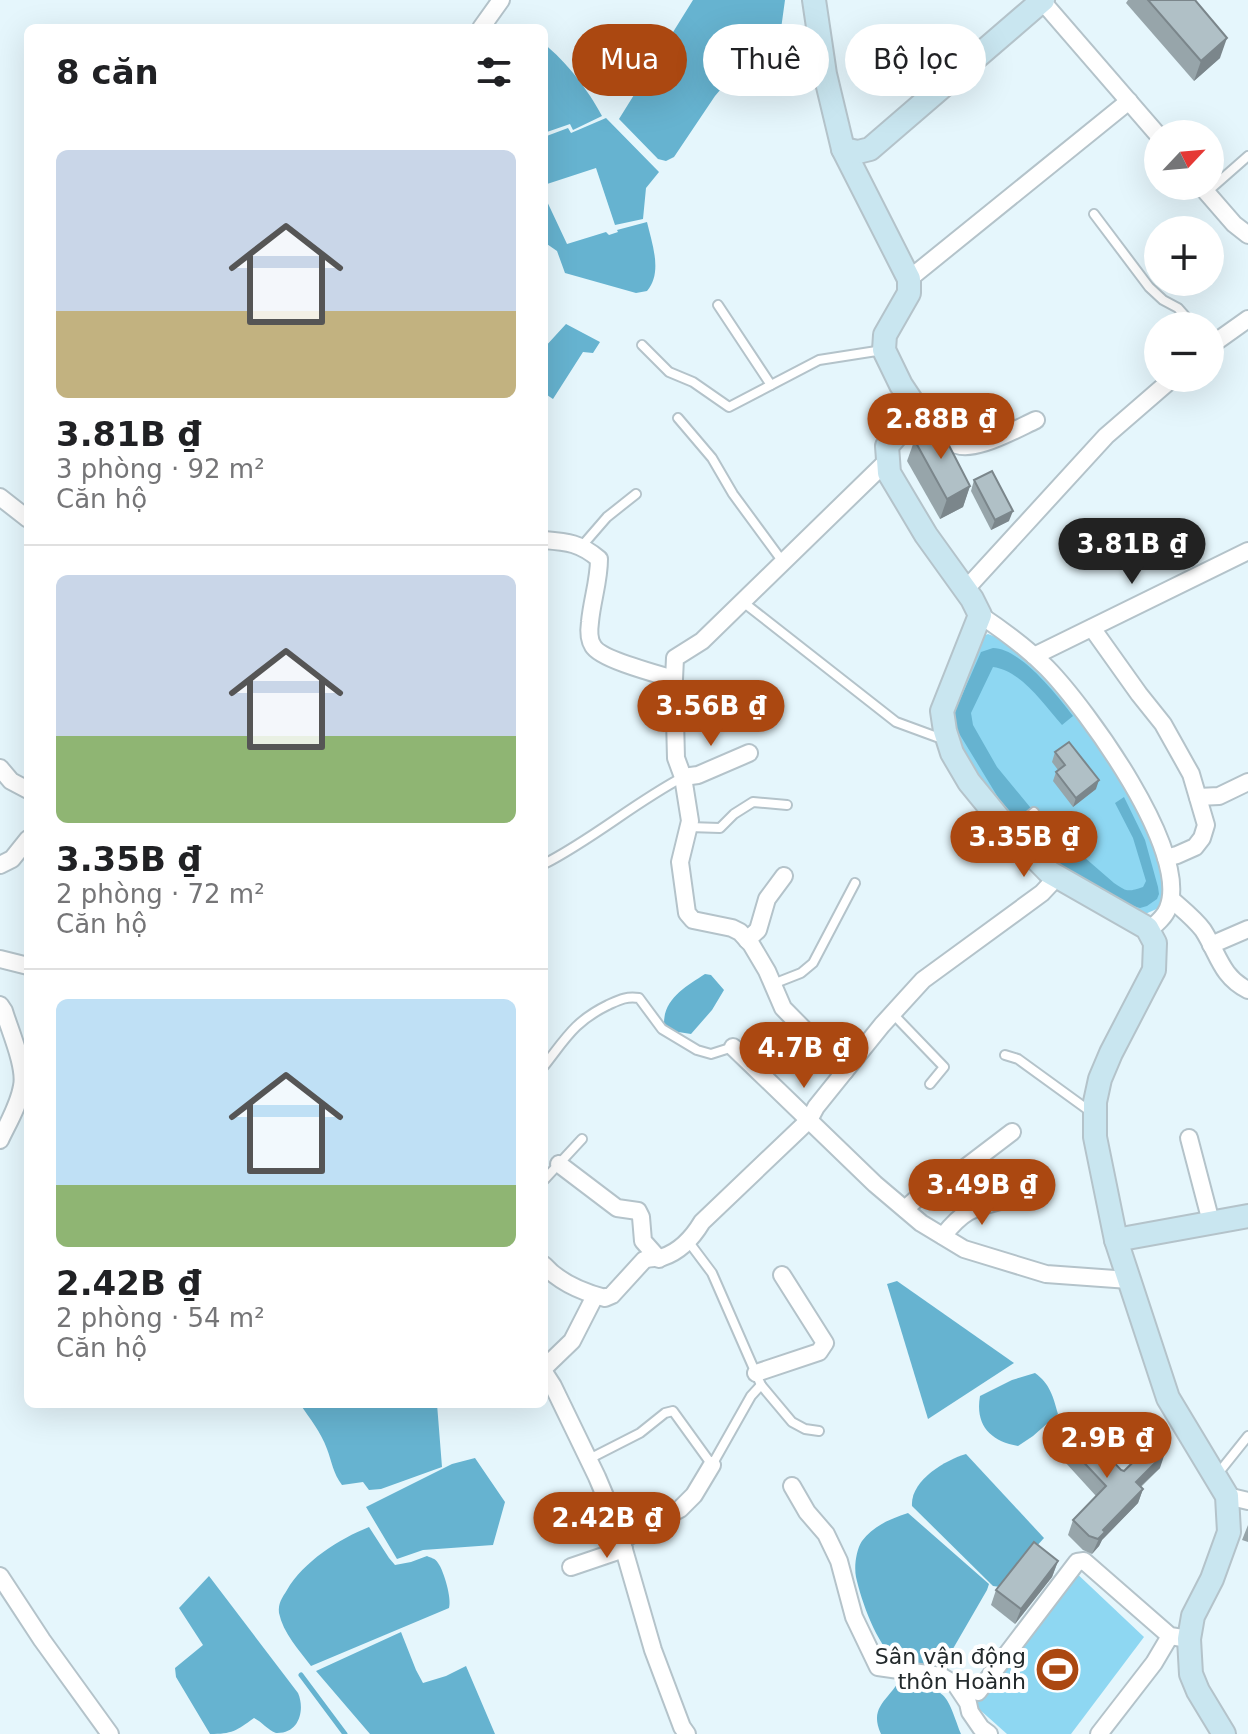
<!DOCTYPE html>
<html lang="vi">
<meta charset="utf-8">
<style>
body{margin:0;font-family:"DejaVu Sans",sans-serif;background:#f6f6f6;color:#202124;height:100vh;display:flex;flex-direction:column;font-size:30px;white-space:nowrap}
*{box-sizing:border-box;margin:0}
p{font-size:26px;color:#757577}
.icon{flex:none;width:44px;height:44px;fill:none;stroke:currentColor;stroke-width:2;stroke-linecap:round;stroke-linejoin:round}
.map{position:relative;flex:1;overflow:hidden}
.details{position:absolute;left:24px;top:24px;width:524px;height:1384px;display:flex;flex-direction:column;background:#fff;border-radius:12px;box-shadow:0 8px 32px #0002}
.details>*{flex:none}
.hud{position:absolute;left:572px;top:24px;width:556px;height:72px;display:flex;gap:16px}
.needle{width:52px;rotate:64deg}
.tools{position:absolute;left:1144px;top:120px;display:grid;gap:16px}
.tools a{display:grid;place-items:center;width:80px;height:80px;border-radius:50%;background:#fff;box-shadow:0 8px 32px #0002;font-size:40px}
.price{position:absolute;translate:-50% -68px;padding:0 18px;border-radius:28px;background:#ab4811;color:#fff;font-size:26px;line-height:52px;filter:drop-shadow(0 2px 4px #0008)}
.price::after{content:'';position:absolute;left:50%;top:48px;width:24px;height:18px;margin-left:-12px;background:inherit;clip-path:polygon(0 0,100% 0,50% 100%)}
.price.on{background:#222;color:#fff}
ul{padding:0;list-style:none}
li{display:grid;align-content:center;gap:16px;height:424px;padding:0 32px}
li+li{border-top:2px solid #e0e0e0}
li span{display:grid;place-items:center;height:248px;border-radius:12px;color:#555}
li>.icon{margin-inline-start:auto}
span .icon{width:144px;height:144px;fill:#fffc;stroke-width:1}
li b{font-size:34px}
h2{display:flex;justify-content:space-between;align-items:center;height:96px;padding:0 32px;font-size:34px}
.tag{padding:0 28px;border-radius:36px;background:#fff;box-shadow:0 8px 32px #0002;font-size:28px;line-height:72px}
.tag.on{background:#ab4811;color:#fff}
.map>svg:first-child{display:block}
</style>
<div class="map">
<svg width="1248" height="1734" viewBox="0 0 1248 1734">
<rect width="100%" height="100%" fill="#e5f6fc"/>
<g fill="#8ed7f2">
<polygon points="988,634 1001,639 1033,661 1080,714 1117,767 1148,831 1163,875 1166,901 1161,907 1143,915 1055,867 993,801 956,742 952,708 981,637"/>
<polygon points="1072,1569 1144,1637 1071,1734 1007,1734 970,1701"/>
</g>
<g fill="#66b3d0">
<polygon points="693,0 785,0 781,29 764,54 737,70 715,96 674,157 666,161 658,159 619,119"/>
<path d="M544,44C566,61 589,91 602,116L573,130L570,124L544,133Z"/>
<polygon points="606,118 659,172 646,188 643,219 615,225 596,168 544,185 544,137 568,128 571,133"/>
<path d="M544,195L567,244L606,232L609,235L618,232L617,230L647,222C652,244 663,272 647,291L636,293L565,273L557,251L544,242Z"/>
<polygon points="566,324 600,342 593,353 583,352 553,399 544,393 544,348"/>
<path d="M993,648C1020,648 1057,695 1073,716L1062,725C1043,704 1022,671 993,667L971,713L973,725L997,767L1039,818L1114,883C1127,892 1128,892 1143,887L1146,881L1133,838L1115,803L1124,797L1145,840L1158,887L1159,894L1157,899L1147,906L1140,908L1127,904L1069,872L1034,838L999,799L957,730L954,718L956,709L981,652Z"/>
<path d="M705,974L711,975L724,990L712,1010L691,1034L672,1031L664,1023C664,998 687,986 705,974Z"/>
<polygon points="897,1281 1014,1363 928,1419 887,1284"/>
<path d="M1035,1373C1050,1384 1053,1396 1058,1414L1033,1436L1018,1446C990,1441 975,1425 980,1396L1012,1380Z"/>
<path d="M300,1404H437L442,1467L381,1489L369,1490L363,1482L342,1485C333,1473 332,1462 327,1449C321,1432 310,1419 300,1404Z"/>
<path d="M966,1454L1044,1538L1000,1587L993,1586L912,1506C910,1481 945,1460 966,1454Z"/>
<polygon points="475,1458 505,1502 493,1545 423,1550 397,1559 366,1507 452,1464"/>
<path d="M908,1513L989,1584L987,1590L943,1666C930,1671 908,1668 896,1659C877,1646 861,1600 856,1577C854,1567 856,1550 862,1541C873,1526 892,1518 908,1513Z"/>
<path d="M369,1527L389,1558L395,1565L411,1562L427,1556C431,1558 435,1558 438,1563C444,1571 452,1599 449,1608L311,1666C299,1650 283,1633 279,1613C278,1603 282,1598 287,1590C303,1562 339,1539 369,1527Z"/>
<path d="M209,1576L298,1693C305,1709 300,1734 276,1733C268,1730 262,1722 254,1718C236,1731 232,1734 210,1734L176,1677L175,1668L203,1645L179,1608Z"/>
<polygon points="401,1632 416,1670 423,1683 446,1676 466,1666 495,1734 370,1734 316,1671"/>
<path d="M898,1683C947,1691 944,1687 961,1734H881C870,1709 884,1703 898,1683Z"/>
</g>
<g fill="none" stroke-linecap="round" stroke-linejoin="round">
<polyline stroke="#66b3d0" stroke-width="5" points="301,1675 345,1734"/>
<defs>
<g id="lane">
<polyline points="1207,192 1248,156"/>
<polyline points="1094,214 1149,287 1163,300 1178,308 1194,326"/>
<polyline points="718,305 771,385"/>
<polyline points="642,345 669,372 693,382 729,407 819,360 883,350"/>
<polyline points="678,418 712,458 733,494 783,562"/>
<polyline points="581,547 607,517 636,494"/>
<polyline points="743,602 896,722 945,740"/>
<polyline points="689,827 720,828 734,814 753,802 787,805"/>
<polyline points="1010,832 1034,812"/>
<path d="M544,864C593,839 634,803 683,777"/>
<polyline points="773,984 801,973 813,963 855,883"/>
<polyline points="893,1014 944,1067 930,1084"/>
<polyline points="1005,1055 1018,1059 1091,1112"/>
<path d="M544,1066C566,1038 575,1021 608,1005C619,1000 626,996 639,998L662,1029L697,1050L711,1054L733,1047"/>
<polyline points="544,1180 582,1139"/>
<polyline points="688,1241 712,1273 761,1385 792,1422 805,1429 819,1431"/>
<polyline points="589,1459 640,1433 665,1413 673,1411 712,1465 751,1396 761,1385"/>
<polyline points="1216,1476 1248,1436"/>
</g>
<g id="street">
<polyline points="1042,1 1158,135"/>
<polyline points="481,28 501,0"/>
<polyline points="1201,186 1234,224 1248,235"/>
<polyline points="909,279 1129,101"/>
<polyline points="1210,346 1248,319"/>
<path d="M915,406C930,415 939,430 952,442C968,457 1018,428 1036,420"/>
<polyline points="0,497 28,519"/>
<path d="M544,540C568,542 580,543 599,559C599,581 592,600 590,622C589,629 589,640 593,646C600,659 657,674 674,679"/>
<polyline points="965,590 1106,436 1173,378"/>
<path d="M980,615C1004,631 1027,648 1047,668C1086,708 1191,852 1168,908C1165,917 1155,925 1148,931"/>
<polyline points="1092,628 1139,694 1163,724 1191,774 1206,825 1202,838 1195,847 1177,855 1166,858"/>
<polyline points="1034,656 1248,551"/>
<polyline points="0,768 11,781 28,790"/>
<polyline points="683,777 698,775 749,753"/>
<polyline points="1198,797 1219,796 1248,782"/>
<polyline points="0,865 12,859 28,839"/>
<path d="M1171,899C1182,909 1194,918 1203,930C1218,953 1221,977 1248,990"/>
<polyline points="747,940 758,930 767,899 784,876"/>
<polyline points="1211,945 1248,929"/>
<polyline points="0,959 28,966"/>
<path d="M0,1005L4,1011C10,1031 26,1067 22,1086C19,1105 8,1123 0,1140"/>
<polyline points="733,1047 875,1184 921,1223 964,1249 1046,1274 1129,1280"/>
<polyline points="845,1071 783,1008 767,971 751,944 740,932 732,928 693,920 687,913 680,862 690,821 683,777 676,758 674,679 675,658 702,641 888,460"/>
<polyline points="1189,1138 1211,1222"/>
<polyline points="559,1164 617,1208 638,1211 641,1217 643,1241 659,1259"/>
<polyline points="905,1209 931,1186 966,1167 1012,1132"/>
<path d="M943,1236C965,1208 974,1208 1008,1199"/>
<path d="M544,1265C559,1282 582,1292 605,1298L612,1295L644,1260C651,1257 656,1259 663,1257C681,1251 693,1237 702,1222L809,1120L816,1107L882,1025L923,980L1042,893L1057,877"/>
<polyline points="544,1368 572,1341 595,1296"/>
<polyline points="544,1372 553,1386 597,1477 616,1522 653,1650 682,1727 687,1734"/>
<polyline points="756,1373 819,1352 825,1343 782,1275"/>
<polyline points="792,1486 807,1512 826,1534 839,1561 854,1617 878,1667 941,1676 956,1685 968,1703 970,1712 981,1728 989,1734"/>
<polyline points="1227,1496 1248,1501"/>
<polyline points="622,1540 680,1509 694,1495 712,1465"/>
<polyline points="571,1567 624,1549"/>
<polyline points="0,1576 42,1640 110,1734"/>
<polyline points="978,1692 1077,1562 1084,1561 1170,1636 1189,1639"/>
<polyline points="1099,1734 1154,1663 1170,1636"/>
</g>
<g id="secondary">
<polyline points="814,0 825,74 843,149 909,279 909,293 885,335 884,350 901,385 915,406 908,422 887,446 889,473 926,535 972,599 980,615 942,711 945,731 952,753 969,782 1010,832 1049,872 1147,928 1155,943 1154,970 1111,1053 1100,1079 1095,1102 1095,1137 1116,1240 1168,1398 1227,1496 1229,1532 1212,1579 1193,1616 1189,1639 1191,1674 1198,1691 1224,1734"/>
<polyline points="843,149 858,152 870,149 1043,0"/>
<polyline points="1116,1240 1248,1216"/>
</g>
</defs>
<use href="#lane" stroke="#b4c3ca" stroke-width="12"/>
<use href="#street" stroke="#b4c3ca" stroke-width="20"/>
<use href="#secondary" stroke="#b4c3ca" stroke-width="26"/>
<use href="#lane" stroke="#fff" stroke-width="8"/>
<use href="#street" stroke="#fff" stroke-width="16"/>
<use href="#secondary" stroke="#c9e6f0" stroke-width="22"/>
</g>
<g fill="#97a5aa">
<polygon points="1128,0 1195,0 1220,58 1194,81 1126,3"/>
<polygon points="917,433 970,486 963,507 940,519 907,461"/>
<polygon points="974,480 1009,521 991,530 971,491"/>
<polygon points="1055,752 1096,789 1073,807 1053,781 1056,772 1058,770 1052,762"/>
<polygon points="1059,1436 1124,1471 1160,1468 1141,1487 1143,1489 1138,1503 1102,1540 1099,1546 1092,1554 1083,1550 1068,1535 1073,1520 1096,1496 1054,1450"/>
<polygon points="1248,1525 1248,1542 1242,1540"/>
<polygon points="1058,1561 1052,1577 1015,1624 991,1605 996,1590"/>
</g>
<g fill="#7b868b">
<polygon points="1227,38 1220,58 1194,81 1201,61"/>
<polygon points="970,486 963,507 940,519 947,499"/>
<polygon points="1013,511 1009,521 991,530 995,520"/>
<polygon points="1099,780 1096,789 1073,807 1076,798"/>
<polygon points="1165,1453 1160,1468 1130,1496 1136,1482"/>
<polygon points="1143,1489 1138,1503 1102,1540 1099,1546 1092,1554 1103,1530"/>
<polygon points="1058,1561 1052,1577 1015,1624 1021,1609"/>
</g>
<g fill="#b0c0c6" stroke="#7b868b" stroke-width="2">
<polygon points="1148,0 1195,0 1227,38 1201,61"/>
<polygon points="927,425 936,426 941,430 970,486 947,499 915,441 917,433"/>
<polygon points="992,471 1013,511 995,520 974,480"/>
<polygon points="1069,742 1099,780 1076,798 1056,772 1065,765 1055,752"/>
<polygon points="1075,1421 1121,1470 1124,1471 1154,1442 1165,1453 1136,1482 1143,1489 1103,1530 1105,1532 1098,1539 1089,1536 1073,1520 1106,1486 1059,1436"/>
<polygon points="1034,1542 1058,1561 1021,1609 996,1590"/>
</g>
<defs>
<symbol id="stadium-disc" viewBox="-11 -11 22 22"><circle r="9.5" fill="#ab4811" stroke="#fff"/><path d="M0-5a6.5 5 0 1 0 0 10a6.5 5 0 1 0 0-10ZM-3.5-1.8h7v3.6h-7Z" fill="#fff"/></symbol>
</defs>
<g fill-rule="evenodd">
<use href="#stadium-disc" x="1032" y="1644" width="51" height="51"/>
</g>
<g text-anchor="middle" stroke-width="8" stroke-linejoin="round" paint-order="stroke">
<g font-size="22" fill="#232a2c" stroke="#fff" text-anchor="end">
<text x="1026" y="1664">Sân vận động<tspan x="1026" dy="25">thôn Hoành</tspan></text>
</g>
</g>
</svg>
<div class="tools">
<a><svg class="needle" viewBox="-14 -14 28 28"><path d="M0-13l5 13h-10z" fill="#e53935"/><path d="M0 13l5-13h-10z" fill="#757577"/></svg></a>
<a>+</a>
<a>−</a>
</div>
<b class="price" style="left:941px;top:461px">2.88B ₫</b>
<b class="price on" style="left:1132px;top:586px">3.81B ₫</b>
<b class="price" style="left:711px;top:748px">3.56B ₫</b>
<b class="price" style="left:1024px;top:879px">3.35B ₫</b>
<b class="price" style="left:804px;top:1090px">4.7B ₫</b>
<b class="price" style="left:982px;top:1227px">3.49B ₫</b>
<b class="price" style="left:1107px;top:1480px">2.9B ₫</b>
<b class="price" style="left:607px;top:1560px">2.42B ₫</b>
<div class="hud">
<a class="tag on">Mua</a>
<a class="tag">Thuê</a>
<a class="tag">Bộ lọc</a>
</div>
<section class="details">
<h2>8 căn<svg class="icon" aria-label="filters" viewBox="0 0 24 24"><path d="M4 7h16M4 17h16"/><circle cx="9" cy="7" r="2"/><circle cx="15" cy="17" r="2"/></svg></h2>
<ul>
<li><span style="background:linear-gradient(#c9d6e8 65%,#c2b280 0)"><svg class="icon" aria-label="home" viewBox="0 0 24 24"><path d="M3 11l9-7 9 7M6 9v11h12V9"/></svg></span><div><b>3.81B ₫</b><p>3 phòng · 92 m²</p><p>Căn hộ</p></div></li>
<li><span style="background:linear-gradient(#c9d6e8 65%,#8fb573 0)"><svg class="icon" aria-label="home" viewBox="0 0 24 24"><path d="M3 11l9-7 9 7M6 9v11h12V9"/></svg></span><div><b>3.35B ₫</b><p>2 phòng · 72 m²</p><p>Căn hộ</p></div></li>
<li><span style="background:linear-gradient(#bfe0f5 75%,#8fb573 0)"><svg class="icon" aria-label="home" viewBox="0 0 24 24"><path d="M3 11l9-7 9 7M6 9v11h12V9"/></svg></span><div><b>2.42B ₫</b><p>2 phòng · 54 m²</p><p>Căn hộ</p></div></li>
</ul>
</section>
</div>
